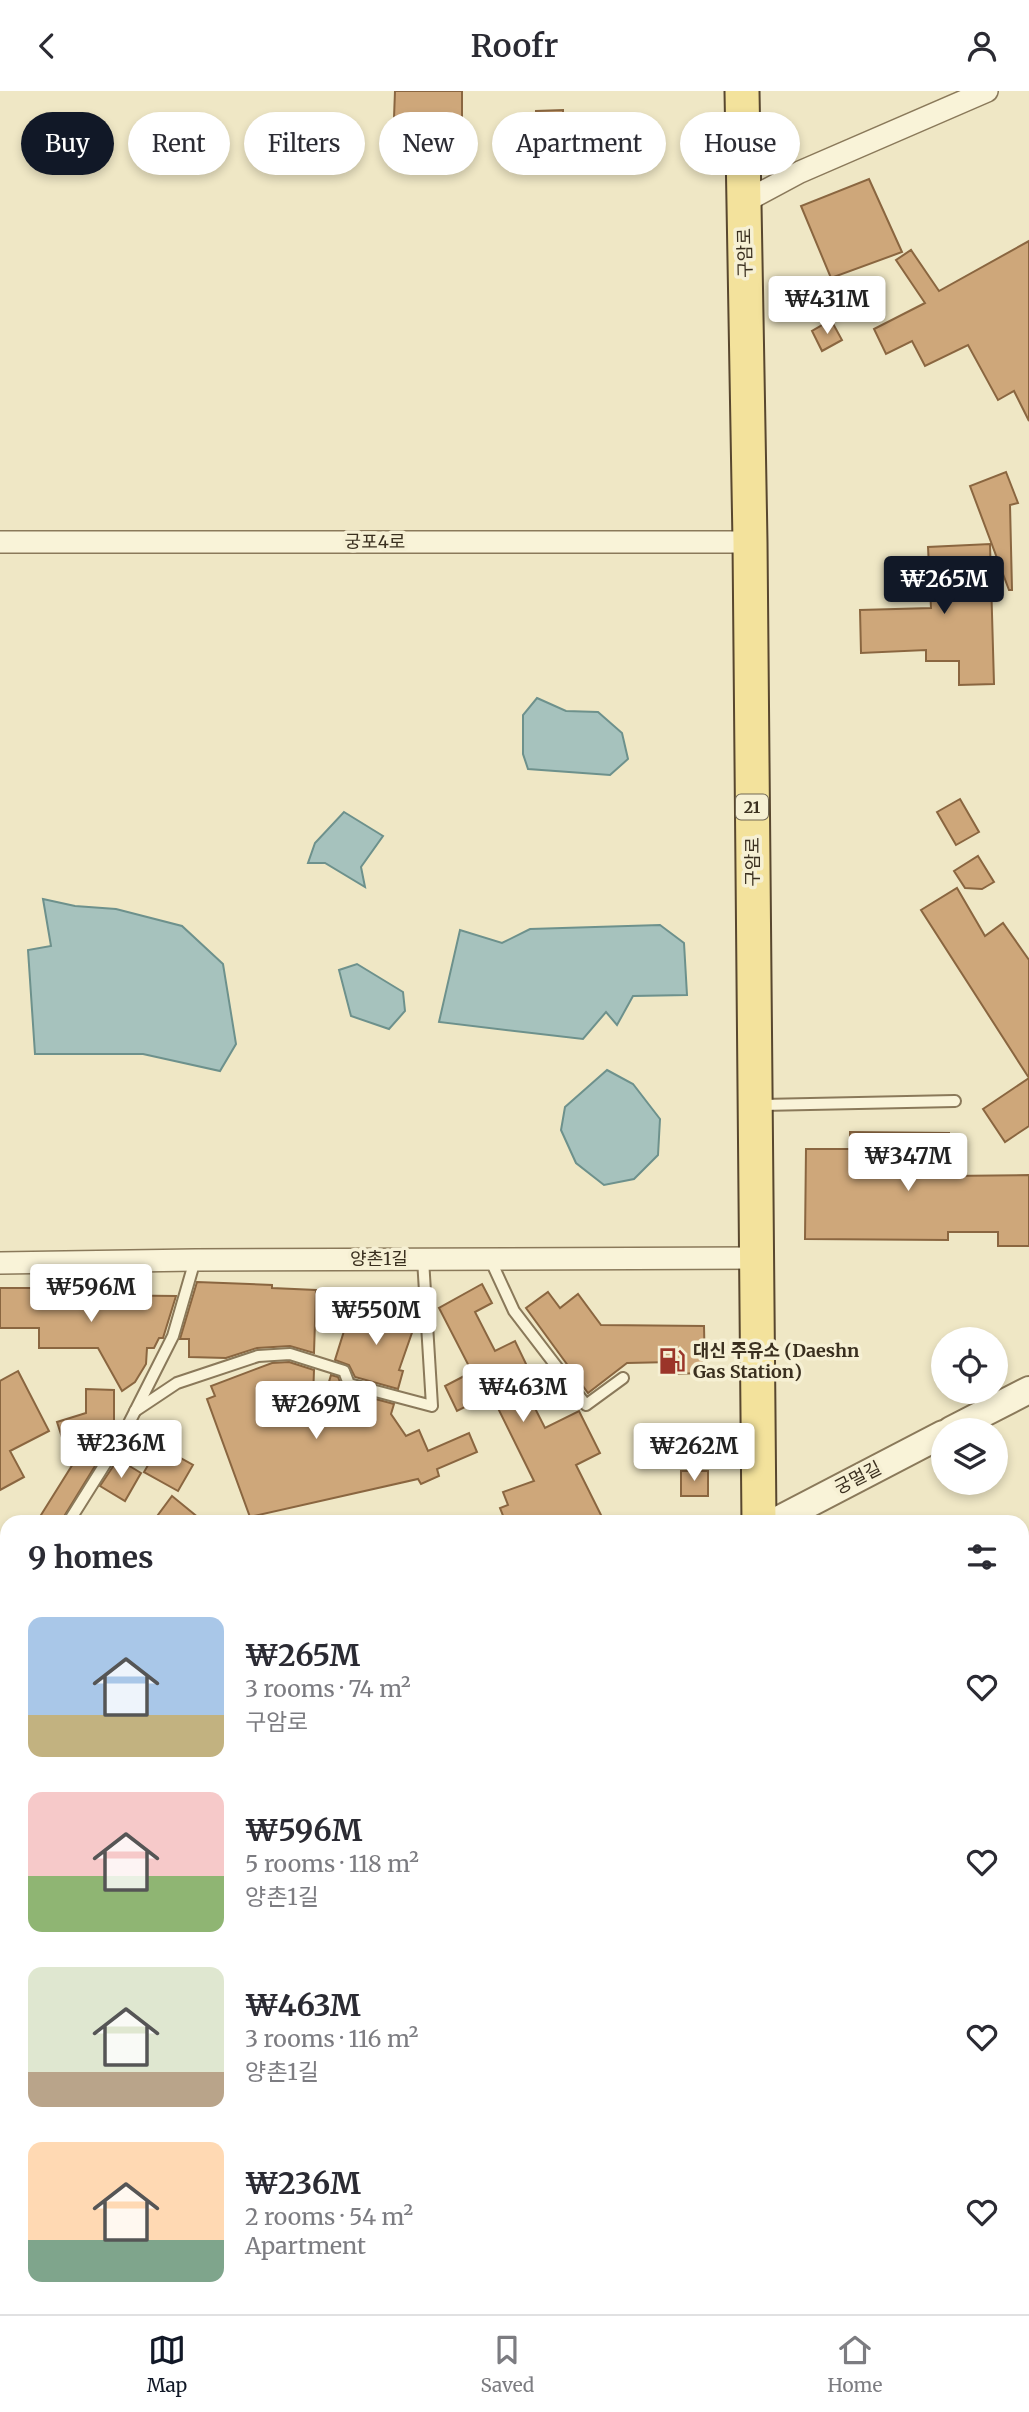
<!DOCTYPE html>
<meta charset="utf-8">
<style>
body{margin:0;font-family:Merriweather,"Noto Sans KR",serif;background:#f7f7f7;color:#2b2b33;height:100vh;display:flex;flex-direction:column;font-size:26px;white-space:nowrap}
*{box-sizing:border-box;margin:0}
p{font-size:23px;color:#7c7c81}
.icon{flex:none;width:38px;height:38px;fill:none;stroke:currentColor;stroke-width:2;stroke-linecap:round;stroke-linejoin:round}
.map{position:relative;flex:1;overflow:hidden}
.sheet{position:absolute;left:0px;top:1424px;width:1029px;height:800px;display:flex;flex-direction:column;background:#fff;border-radius:21px 21px 0 0;box-shadow:0 4px 10px #0003}
.sheet>*{flex:none}
.banner{position:absolute;left:21px;top:21px;width:987px;height:63px;display:flex;gap:14px}
.controls{position:absolute;left:931px;top:1236px;display:grid;gap:14px}
.controls a{display:grid;place-items:center;width:77px;height:77px;border-radius:50%;background:#fff;box-shadow:0 4px 10px #0003;font-size:35px}
.price{position:absolute;translate:-50% -60px;padding:0 16px;border-radius:7px;background:#fff;color:#222;font-size:23px;line-height:46px;filter:drop-shadow(0 2px 4px #0008)}
.price::after{content:'';position:absolute;left:50%;top:42px;width:21px;height:16px;margin-left:-10px;background:inherit;clip-path:polygon(0 0,100% 0,50% 100%)}
.price.active{background:#111827;color:#fff}
ul{padding:0;list-style:none}
li{display:flex;align-items:center;gap:21px;height:175px;padding:0 28px}
li span{display:grid;place-items:center;flex:none;width:196px;height:140px;border-radius:14px;color:#555}
li>.icon{margin-inline-start:auto}
span .icon{width:84px;height:84px;fill:#fffc;stroke-width:1}
li b{font-size:30px}
h2{display:flex;justify-content:space-between;align-items:center;height:84px;padding:0 28px;font-size:30px}
.tag{padding:0 24px;border-radius:32px;background:#fff;box-shadow:0 4px 10px #0003;font-size:24px;line-height:63px}
.tag.active{background:#111827;color:#fff}
header{display:flex;justify-content:space-between;align-items:center;height:91px;padding:0 28px;background:#fff;font-size:32px;font-weight:600}
.dock{display:flex;justify-content:space-around;align-items:center;height:98px;border-top:2px solid #e1e1e2;background:#fff;font-size:19px;color:#7c7c81}
.dock a{display:grid;justify-items:center;gap:4px}
.dock .active{color:#111827}
.map>svg:first-child{display:block}
</style>
<header><svg class="icon" aria-label="back" viewBox="0 0 24 24"><path d="M15 5l-7 7 7 7"/></svg>Roofr<svg class="icon" aria-label="person" viewBox="0 0 24 24"><circle cx="12" cy="8" r="4"/><path d="M4 21q1-7 8-7t8 7"/></svg></header>
<div class="map">
<svg width="1029" height="2223" viewBox="0 0 1029 2223">
<rect width="100%" height="100%" fill="#efe7c5"/>
<g fill="#a6c2bd" stroke="#6d918c" stroke-width="2">
<polygon points="537,607 566,620 598,621 622,642 628,668 610,684 528,678 523,663 523,624"/>
<polygon points="344,721 383,745 361,776 365,796 325,772 308,772 315,752"/>
<polygon points="43,808 75,815 116,818 182,835 223,873 236,953 220,980 143,963 35,963 28,859 51,855"/>
<polygon points="660,834 684,852 687,904 633,905 617,934 606,921 583,948 439,931 460,839 502,852 530,838"/>
<polygon points="357,873 403,901 405,920 389,938 351,925 339,879"/>
<polygon points="607,979 633,993 660,1028 658,1064 634,1088 604,1094 576,1072 561,1039 565,1016"/>
</g>
<g fill="none" stroke-linecap="round" stroke-linejoin="round">
<g stroke="#6d918c" stroke-width="7">
<polyline points="1022,1580 1029,1581"/>
<polyline points="364,2217 367,2223"/>
</g>
</g>
<g fill="#cea77a" stroke="#8a6640" stroke-width="2">
<polygon points="395,0 462,0 462,29 394,27"/>
<polygon points="563,19 563,67 536,67 536,20"/>
<polygon points="869,88 902,161 831,187 801,115"/>
<polygon points="1029,150 1029,330 1014,300 998,309 968,254 925,275 912,250 886,263 874,238 925,212 896,169 911,159 939,200"/>
<polygon points="831,229 842,249 822,260 812,240"/>
<polygon points="1006,381 1018,412 1010,414 1012,499 1009,499 970,395"/>
<polygon points="990,453 994,593 959,594 959,570 926,570 926,559 861,562 860,519 931,517 928,456"/>
<polygon points="960,708 979,741 956,754 937,721"/>
<polygon points="978,765 994,791 982,798 965,797 954,780"/>
<polygon points="957,797 985,845 1003,832 1029,869 1029,1035 1005,1051 983,1018 1029,987 921,819"/>
<polygon points="850,1041 949,1042 948,1085 1029,1084 1029,1155 998,1155 998,1141 948,1141 948,1149 805,1148 806,1058 850,1058"/>
<polygon points="197,1191 272,1194 272,1197 316,1199 314,1262 290,1255 257,1257 226,1267 189,1266 189,1248 180,1248"/>
<polygon points="482,1193 492,1212 475,1221 495,1260 515,1250 527,1275 516,1280 545,1337 579,1320 600,1362 576,1374 605,1432 506,1432 500,1417 508,1414 503,1401 534,1390 491,1303 457,1320 445,1295 472,1281 439,1217"/>
<polygon points="0,1197 83,1197 83,1204 176,1205 163,1247 159,1247 154,1257 147,1257 146,1273 135,1291 122,1300 98,1257 39,1257 39,1237 0,1237"/>
<polygon points="548,1201 560,1217 578,1203 601,1234 704,1235 705,1282 672,1283 672,1271 627,1272 588,1302 526,1217"/>
<polygon points="371,1217 415,1233 399,1279 403,1280 398,1298 355,1286 349,1274 335,1269 349,1224 368,1230"/>
<polygon points="289,1271 314,1279 312,1337 315,1338 331,1284 338,1286 342,1296 346,1300 394,1313 391,1323 406,1345 419,1339 428,1360 469,1342 477,1361 437,1378 439,1385 421,1393 418,1388 250,1426 207,1308 215,1305 211,1295 272,1272"/>
<polygon points="18,1280 49,1340 10,1360 24,1386 0,1399 0,1290"/>
<polygon points="86,1298 114,1299 114,1344 60,1432 36,1432 86,1352 67,1362 57,1331 86,1322"/>
<polygon points="159,1355 193,1374 178,1400 144,1381"/>
<polygon points="118,1368 141,1382 125,1410 100,1395"/>
<rect x="681" y="1380" width="27" height="25"/>
<polygon points="172,1405 205,1432 152,1432"/>
</g>
<g fill="none" stroke-linecap="round" stroke-linejoin="round">
<defs>
<g id="service">
<polyline points="757,1014 955,1010"/>
<polyline points="490,1168 514,1220 586,1314 623,1287"/>
<polyline points="135,1320 177,1292 258,1265 290,1263 344,1280 349,1293 432,1315 423,1168"/>
<polyline points="68,1432 122,1346 173,1245 195,1169"/>
<polyline points="0,1491 7,1494"/>
<polyline points="0,1604 7,1595"/>
</g>
<g id="minor">
<polyline points="744,111 800,81 987,0"/>
<polyline points="0,451 750,451"/>
<polyline points="0,1172 195,1169 758,1167"/>
<polyline points="0,1834 7,1830"/>
</g>
<g id="tertiary">
<polyline points="951,1339 1029,1299"/>
<polyline points="772,1432 943,1343"/>
</g>
<g id="primary">
<polyline points="742,0 750,451 759,1432"/>
<polyline points="954,2217 955,2223"/>
</g>
</defs>
<use href="#service" stroke="#8a795a" stroke-width="14"/>
<use href="#minor" stroke="#8a795a" stroke-width="24"/>
<use href="#tertiary" stroke="#8a795a" stroke-width="30"/>
<use href="#primary" stroke="#58472f" stroke-width="37"/>
<use href="#service" stroke="#f9f3d8" stroke-width="10"/>
<use href="#minor" stroke="#f9f3d8" stroke-width="21"/>
<use href="#tertiary" stroke="#f9f3d8" stroke-width="26"/>
<use href="#primary" stroke="#f3e29c" stroke-width="33"/>
</g>
<defs>
<symbol id="fuel-bare" viewBox="-9 -9 18 18"><path d="M-5.5-6h7V0h2V4h1.3V-2.5L3-4.5l.8-.8L6-3V5H2.5V1h-1V6h-7ZM-4.2-4.7v3.2H.2V-4.7Z" fill="#9b3529" stroke="#f6f0d4" stroke-width="2.5" paint-order="stroke"/></symbol>
</defs>
<g fill-rule="evenodd">
<use href="#fuel-bare" x="653" y="1251" width="38" height="38"/>
</g>
<g text-anchor="middle" stroke-width="7" stroke-linejoin="round" paint-order="stroke">
<rect fill="#f6f0d4" stroke="#726955" stroke-width="2" x="736" y="703.5" width="32" height="25" rx="5"/>
<g font-size="16" font-weight="bold" fill="#3a2f1f">
<text x="752" y="722">21</text>
</g>
<g font-size="18" fill="#3a2f1f" stroke="#f6f0d4">
<text transform="translate(745 162) rotate(-91)" y="6">구암로</text>
<text x="375" y="457">궁포4로</text>
<text transform="translate(753 771) rotate(-90)" y="6">구암로</text>
<text x="379" y="1174">양촌1길</text>
<text transform="translate(858 1387) rotate(-27)" y="6">궁멀길</text>
</g>
<g font-size="18" font-weight="bold" fill="#3a2f1f" stroke="#f6f0d4" text-anchor="start">
<text x="693" y="1266">대신 주유소 (Daeshn<tspan x="693" dy="21">Gas Station)</tspan></text>
</g>
</g>
</svg>
<div class="controls">
<a><svg class="icon" aria-label="locate" viewBox="0 0 24 24"><circle cx="12" cy="12" r="6"/><path d="M12 2v4M12 18v4M2 12h4M18 12h4"/></svg></a>
<a><svg class="icon" aria-label="layers" viewBox="0 0 24 24"><path d="M12 4l9 5-9 5-9-5zM3 14l9 5 9-5"/></svg></a>
</div>
<b class="price" style="left:827px;top:245px">₩431M</b>
<b class="price active" style="left:944px;top:525px">₩265M</b>
<b class="price" style="left:908px;top:1102px">₩347M</b>
<b class="price" style="left:91px;top:1233px">₩596M</b>
<b class="price" style="left:376px;top:1256px">₩550M</b>
<b class="price" style="left:523px;top:1333px">₩463M</b>
<b class="price" style="left:316px;top:1350px">₩269M</b>
<b class="price" style="left:121px;top:1389px">₩236M</b>
<b class="price" style="left:694px;top:1392px">₩262M</b>
<div class="banner">
<a class="tag active">Buy</a>
<a class="tag">Rent</a>
<a class="tag">Filters</a>
<a class="tag">New</a>
<a class="tag">Apartment</a>
<a class="tag">House</a>
</div>
<section class="sheet">
<h2>9 homes<svg class="icon" aria-label="filters" viewBox="0 0 24 24"><path d="M4 7h16M4 17h16"/><circle cx="9" cy="7" r="2"/><circle cx="15" cy="17" r="2"/></svg></h2>
<ul>
<li><span style="background:linear-gradient(#a9c7e8 70%,#c2b280 0)"><svg class="icon" aria-label="home" viewBox="0 0 24 24"><path d="M3 11l9-7 9 7M6 9v11h12V9"/></svg></span><div><b>₩265M</b><p>3 rooms · 74 m²</p><p>구암로</p></div><svg class="icon" aria-label="heart" viewBox="0 0 24 24"><path d="M12 20l-8-8c-3-5 5-10 8-4 3-6 11-1 8 4z"/></svg></li>
<li><span style="background:linear-gradient(#f6c9c9 60%,#8fb573 0)"><svg class="icon" aria-label="home" viewBox="0 0 24 24"><path d="M3 11l9-7 9 7M6 9v11h12V9"/></svg></span><div><b>₩596M</b><p>5 rooms · 118 m²</p><p>양촌1길</p></div><svg class="icon" aria-label="heart" viewBox="0 0 24 24"><path d="M12 20l-8-8c-3-5 5-10 8-4 3-6 11-1 8 4z"/></svg></li>
<li><span style="background:linear-gradient(#dfe7d0 75%,#b9a48a 0)"><svg class="icon" aria-label="home" viewBox="0 0 24 24"><path d="M3 11l9-7 9 7M6 9v11h12V9"/></svg></span><div><b>₩463M</b><p>3 rooms · 116 m²</p><p>양촌1길</p></div><svg class="icon" aria-label="heart" viewBox="0 0 24 24"><path d="M12 20l-8-8c-3-5 5-10 8-4 3-6 11-1 8 4z"/></svg></li>
<li><span style="background:linear-gradient(#ffd9b3 70%,#7fa58c 0)"><svg class="icon" aria-label="home" viewBox="0 0 24 24"><path d="M3 11l9-7 9 7M6 9v11h12V9"/></svg></span><div><b>₩236M</b><p>2 rooms · 54 m²</p><p>Apartment</p></div><svg class="icon" aria-label="heart" viewBox="0 0 24 24"><path d="M12 20l-8-8c-3-5 5-10 8-4 3-6 11-1 8 4z"/></svg></li>
</ul>
</section>
</div>
<nav class="dock">
<a class="active"><svg class="icon" aria-label="map" viewBox="0 0 24 24"><path d="M3 6l6-2 6 2 6-2v14l-6 2-6-2-6 2zM9 4v14M15 6v14"/></svg>Map</a>
<a><svg class="icon" aria-label="saved" viewBox="0 0 24 24"><path d="M7 4h10v16l-5-4-5 4z"/></svg>Saved</a>
<a><svg class="icon" aria-label="home" viewBox="0 0 24 24"><path d="M3 11l9-7 9 7M6 9v11h12V9"/></svg>Home</a>
</nav>
